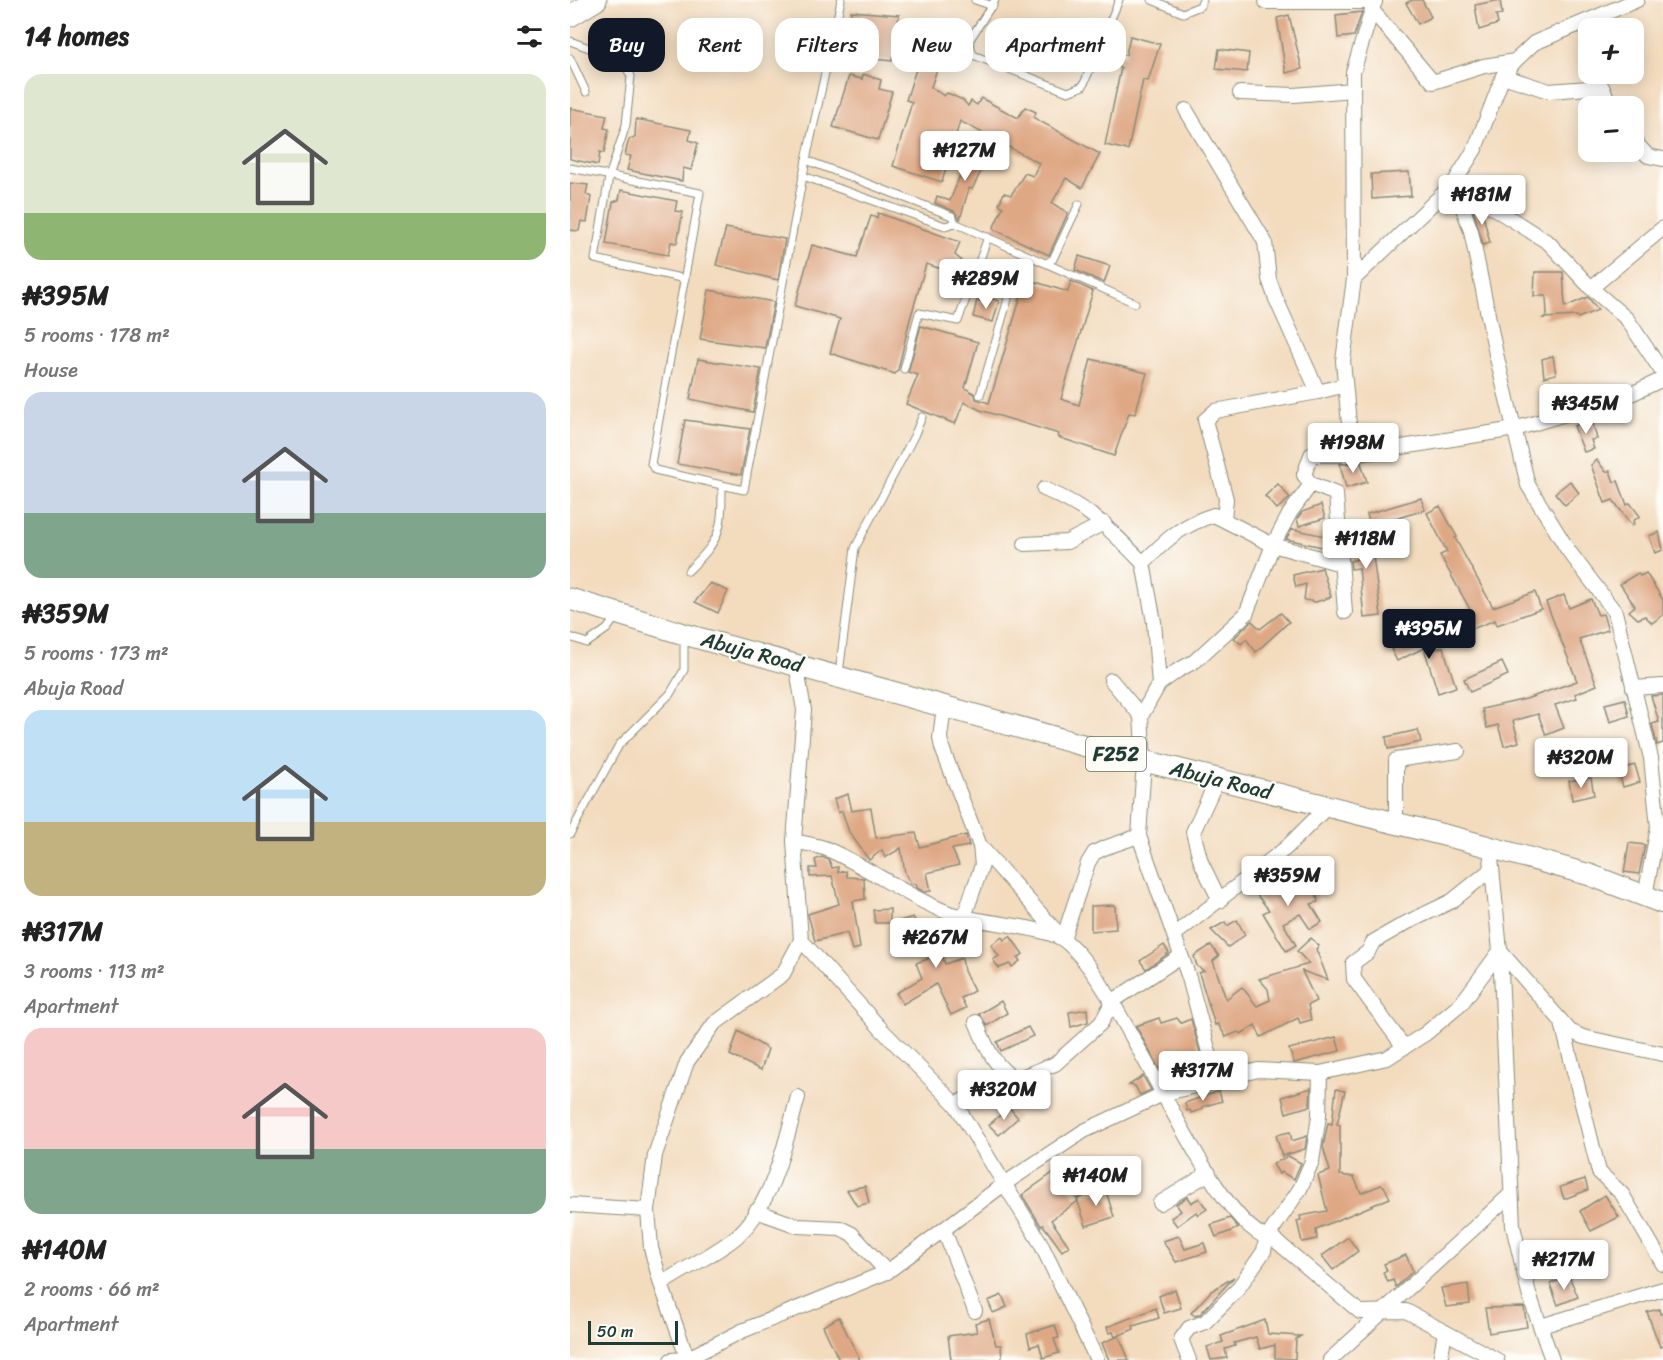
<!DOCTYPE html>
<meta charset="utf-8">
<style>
body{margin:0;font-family:Sriracha,sans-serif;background:#f6f6f6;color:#222;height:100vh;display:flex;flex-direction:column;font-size:22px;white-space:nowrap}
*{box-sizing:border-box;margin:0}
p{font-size:20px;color:#767676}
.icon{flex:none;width:33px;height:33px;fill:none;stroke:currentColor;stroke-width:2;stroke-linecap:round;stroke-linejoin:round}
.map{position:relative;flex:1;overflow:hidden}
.panel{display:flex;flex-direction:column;background:#fff;width:570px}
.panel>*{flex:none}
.top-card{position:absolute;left:18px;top:18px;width:570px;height:54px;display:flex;gap:12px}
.buttons{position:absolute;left:1008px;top:18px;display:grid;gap:12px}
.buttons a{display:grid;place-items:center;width:66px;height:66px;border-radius:12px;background:#fff;box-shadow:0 3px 15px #0003;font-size:30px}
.scale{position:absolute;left:18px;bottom:15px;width:90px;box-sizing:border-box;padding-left:6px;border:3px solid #1f3d34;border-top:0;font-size:16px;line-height:21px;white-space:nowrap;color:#1f3d34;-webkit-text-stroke:4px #fdfcf7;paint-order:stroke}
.price{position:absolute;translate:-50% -51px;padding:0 14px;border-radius:6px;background:#fff;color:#222;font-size:20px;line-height:39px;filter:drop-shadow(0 2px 3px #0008)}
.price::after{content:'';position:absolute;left:50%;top:36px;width:18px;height:14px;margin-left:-9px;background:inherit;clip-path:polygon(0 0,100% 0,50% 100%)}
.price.selected{background:#111827;color:#fff}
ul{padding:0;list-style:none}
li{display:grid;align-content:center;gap:12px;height:318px;padding:0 24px}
li span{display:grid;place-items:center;height:186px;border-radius:18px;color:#555}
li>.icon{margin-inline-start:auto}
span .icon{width:108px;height:108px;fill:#fffc;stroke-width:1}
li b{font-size:26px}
h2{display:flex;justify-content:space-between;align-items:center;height:72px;padding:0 24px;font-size:26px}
.tag{padding:0 21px;border-radius:18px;background:#fff;box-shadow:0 3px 15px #0003;font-size:21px;line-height:54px}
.tag.selected{background:#111827;color:#fff}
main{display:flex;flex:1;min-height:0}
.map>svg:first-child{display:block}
</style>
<main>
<section class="panel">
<h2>14 homes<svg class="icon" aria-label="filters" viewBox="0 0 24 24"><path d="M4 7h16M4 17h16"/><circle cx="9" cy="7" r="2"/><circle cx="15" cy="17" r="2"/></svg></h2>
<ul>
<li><span style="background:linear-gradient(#dfe7d0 75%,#8fb573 0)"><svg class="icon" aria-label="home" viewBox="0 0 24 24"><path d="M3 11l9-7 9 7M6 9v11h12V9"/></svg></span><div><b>₦395M</b><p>5 rooms · 178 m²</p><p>House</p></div></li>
<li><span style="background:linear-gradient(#c9d6e8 65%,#7fa58c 0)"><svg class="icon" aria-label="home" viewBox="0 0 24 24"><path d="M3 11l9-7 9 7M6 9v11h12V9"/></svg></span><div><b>₦359M</b><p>5 rooms · 173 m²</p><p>Abuja Road</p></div></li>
<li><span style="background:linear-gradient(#bfe0f5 60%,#c2b280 0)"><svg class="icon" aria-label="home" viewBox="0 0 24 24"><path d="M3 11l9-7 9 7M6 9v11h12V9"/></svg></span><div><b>₦317M</b><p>3 rooms · 113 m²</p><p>Apartment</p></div></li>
<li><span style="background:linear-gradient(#f6c9c9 65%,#7fa58c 0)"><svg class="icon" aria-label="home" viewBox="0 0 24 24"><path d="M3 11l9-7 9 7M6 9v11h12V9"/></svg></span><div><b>₦140M</b><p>2 rooms · 66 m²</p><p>Apartment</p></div></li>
</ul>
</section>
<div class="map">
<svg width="1093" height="1360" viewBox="0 0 1093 1360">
<rect width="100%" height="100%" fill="#fdfcf7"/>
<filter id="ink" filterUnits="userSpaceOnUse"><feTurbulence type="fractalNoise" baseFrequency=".0167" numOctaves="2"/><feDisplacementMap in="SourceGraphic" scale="12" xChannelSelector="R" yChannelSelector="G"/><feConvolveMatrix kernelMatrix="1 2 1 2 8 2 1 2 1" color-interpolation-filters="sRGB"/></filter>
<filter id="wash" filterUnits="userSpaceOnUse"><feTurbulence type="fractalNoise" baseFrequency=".008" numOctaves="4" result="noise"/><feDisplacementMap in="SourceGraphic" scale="24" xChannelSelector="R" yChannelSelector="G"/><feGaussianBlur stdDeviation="1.35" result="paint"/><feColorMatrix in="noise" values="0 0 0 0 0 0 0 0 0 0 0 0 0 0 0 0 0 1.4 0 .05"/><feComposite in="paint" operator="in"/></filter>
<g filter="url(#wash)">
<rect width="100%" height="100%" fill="#f3dbbe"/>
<g id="blocks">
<g fill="#dfa885">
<polygon points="842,0 852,0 861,17 848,24 836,3"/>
<polygon points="930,0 932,14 926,15 928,24 909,30 905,5"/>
<polygon points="281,11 329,15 326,38 355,41 361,25 379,34 361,87 374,96 377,93 393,100 398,106 401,101 407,105 411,98 448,118 455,107 466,112 464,118 530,154 512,188 496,178 482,203 498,213 479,255 423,229 433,207 429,204 434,193 441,195 455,173 463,176 469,163 390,121 372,182 323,166 342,102 336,100 349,60 322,57 322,61 275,56"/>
<polygon points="792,12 784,36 768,38 766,15"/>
<polygon points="719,15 732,69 716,73 707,18"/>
<polygon points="560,36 590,44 578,81 573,80 558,150 535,145 551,68 545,66 547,55 556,55"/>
<polygon points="649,49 679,53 677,72 646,69"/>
<polygon points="293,74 311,80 309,89 322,92 308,140 263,127 279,76 292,79"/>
<polygon points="0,108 37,115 34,128 39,129 34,153 30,152 28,165 0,159"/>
<polygon points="66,119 121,130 119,140 128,143 121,170 113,168 112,181 57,170 61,156 55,155 59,139 65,137"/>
<polygon points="401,147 419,156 402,189 399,188 390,219 384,211 365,203 367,196 380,201"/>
<polygon points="839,172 841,196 802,199 801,174"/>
<polygon points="0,183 18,185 16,194 21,197 17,222 11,221 9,231 0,230"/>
<polygon points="51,190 107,201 105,211 113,212 107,243 101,242 98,255 36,244 43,202 49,200"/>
<polygon points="907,208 912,211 920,243 913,245 903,209"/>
<polygon points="308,213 390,242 385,255 391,260 387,274 356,264 339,323 328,370 325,374 260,353 270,319 225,306 242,245 287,257 301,216 307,218"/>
<polygon points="156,228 215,239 208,280 146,265"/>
<polygon points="509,256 540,266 534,283 505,270"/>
<polygon points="965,272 993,272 995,307 1018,297 1028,310 1008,318 1007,316 973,318 977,315 976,296 964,296"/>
<polygon points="456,279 498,292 501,281 523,291 491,399 509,405 521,359 577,373 565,414 559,413 544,456 488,437 489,434 410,410 394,402 385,424 336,404 348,375 338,372 351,326 408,342 395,388 405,394 406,399 419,403"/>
<polygon points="139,290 204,302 195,348 130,339"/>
<polygon points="418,298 429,301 423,322 403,317 407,300 417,303"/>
<polygon points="983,356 986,374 974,377 972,359"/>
<polygon points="128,359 191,369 183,412 120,399"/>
<polygon points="115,420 180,429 171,475 107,464"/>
<polygon points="1022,420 1027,439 1021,440 1024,449 1014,452 1004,426"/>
<polygon points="1027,460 1036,472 1040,471 1044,482 1048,481 1057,505 1060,503 1070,516 1063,521 1064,524 1062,526 1043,500 1035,503 1021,465"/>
<polygon points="791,463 797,482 776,488 770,464"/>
<polygon points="1000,481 1009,493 995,505 985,493"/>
<polygon points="708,484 720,498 707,509 695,496"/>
<polygon points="851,498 855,510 800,526 797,514"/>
<polygon points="751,505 755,518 729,526 727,519 732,512"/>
<polygon points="870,506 887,537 885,538 923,607 965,592 971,609 927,625 925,620 889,634 885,623 903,615 870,555 877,552 857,513"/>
<polygon points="799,526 811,616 794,618 789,568 781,569 780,561 796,557 782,554 779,528"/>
<polygon points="722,529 760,537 761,549 716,539"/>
<polygon points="1089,532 1093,550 1085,553 1079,536"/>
<polygon points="752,568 761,597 746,602 734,600 736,584 726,587 723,575"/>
<polygon points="1068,573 1070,576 1076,573 1093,600 1093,615 1082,623 1075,616 1068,619 1059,611 1065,606 1050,584"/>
<polygon points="140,583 158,591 148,613 125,602"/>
<polygon points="994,595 999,608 1021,599 1028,615 1033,614 1038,630 1009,639 1027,685 1005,694 1007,698 985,705 994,728 976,735 968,714 943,721 949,742 934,746 928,725 917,728 912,709 956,699 1007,681 976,602"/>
<polygon points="711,613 719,622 686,652 676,639 671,644 664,638 682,621 690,629"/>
<polygon points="858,632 866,649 873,647 886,687 868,693 854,648 827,661 821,649"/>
<polygon points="932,662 938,675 900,692 894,679"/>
<polygon points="1093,695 1093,743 1087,745 1082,724 1089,722 1081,696"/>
<polygon points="1055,699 1059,716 1040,722 1035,704"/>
<polygon points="848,730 851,742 818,749 816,737"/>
<polygon points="1065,765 1070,782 1053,787 1048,770"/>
<polygon points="1021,778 1024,795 1002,800 999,781"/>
<polygon points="278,794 282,811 301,808 306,838 346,833 350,847 396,835 399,846 382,849 389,865 357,873 361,891 355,892 347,888 346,884 341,884 335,873 331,848 315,858 312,850 299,860 279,832 272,811 268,813 264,799"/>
<polygon points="1059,843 1075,845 1069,874 1054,872"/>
<polygon points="252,857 259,860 262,868 268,867 268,872 276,871 277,877 294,878 295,899 283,901 290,948 282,950 277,933 245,941 238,914 269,904 262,876 240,877 240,868 247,868 245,860"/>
<polygon points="718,868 724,875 713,885 730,893 746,890 748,902 741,904 752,922 740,929 730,914 713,923 726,945 716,951 693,913 699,910 686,894"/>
<polygon points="545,905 546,929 521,931 521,906"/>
<polygon points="320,909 320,923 305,923 303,910"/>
<polygon points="343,917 346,923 372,920 373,925 363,928 375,964 392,958 394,971 404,991 391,998 396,1008 381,1015 366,984 333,1004 326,993 352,978 346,963 358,959 350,931 330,937 326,922"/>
<polygon points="667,920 675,935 658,947 641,930 655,922 657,926"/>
<polygon points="440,936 453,954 448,958 450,961 442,967 440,964 429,968 423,960 429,956 421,945 432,937 434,940"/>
<polygon points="741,938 749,946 746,949 758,980 732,971 746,1001 738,1005 741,1020 730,1023 728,1018 691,1037 685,1025 671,1034 668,1032 656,1037 648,1024 645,1025 629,973 634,971 627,966 624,956 641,945 649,956 643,961 656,999 672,987 687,1006 700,1000 698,989 689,979 739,964 727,951"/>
<polygon points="594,945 599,953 576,969 570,961"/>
<polygon points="431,1001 437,1013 417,1026 409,1014"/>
<polygon points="517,1009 518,1022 501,1027 499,1012"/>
<polygon points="589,1018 591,1023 607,1018 611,1023 621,1019 632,1059 610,1066 612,1073 594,1078 566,1026"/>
<polygon points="458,1027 463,1036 431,1051 427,1042"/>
<polygon points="168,1031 198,1049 191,1070 160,1055"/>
<polygon points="766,1037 770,1051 724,1063 719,1049"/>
<polygon points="573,1076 581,1090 570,1095 565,1086 559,1085"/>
<polygon points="741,1088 740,1106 716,1113 712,1097"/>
<polygon points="766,1089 775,1091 767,1124 770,1125 770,1175 784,1177 791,1193 811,1185 814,1186 820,1198 746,1229 747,1239 732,1242 727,1221 731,1220 730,1216 757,1211 748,1175 760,1171 753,1147 758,1123 762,1124"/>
<polygon points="649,1091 652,1101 632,1107 633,1109 621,1113 620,1110 617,1111 615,1103"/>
<polygon points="439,1107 448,1118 429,1135 419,1125"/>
<polygon points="720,1132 722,1141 737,1136 735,1149 712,1156 706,1135"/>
<polygon points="718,1156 731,1163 724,1179 711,1172 709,1174 703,1164"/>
<polygon points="487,1170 508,1201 481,1220 499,1246 492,1251 473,1225 471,1226 452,1195"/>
<polygon points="1015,1179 1018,1190 994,1199 990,1187"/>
<polygon points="295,1186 299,1203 287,1206 277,1190"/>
<polygon points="535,1188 544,1217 516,1226 507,1199"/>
<polygon points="1035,1195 1049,1217 1021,1231 1010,1211"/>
<polygon points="617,1197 621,1203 629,1198 637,1209 628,1215 626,1212 607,1226 601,1218 611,1211 606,1204"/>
<polygon points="660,1218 669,1228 646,1237 641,1225"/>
<polygon points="609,1236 615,1249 634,1243 637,1252 606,1262 593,1241"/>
<polygon points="778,1237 788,1251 763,1270 752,1256"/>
<polygon points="836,1255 843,1271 826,1287 823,1280 818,1282 813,1273 817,1271 814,1264"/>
<polygon points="999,1276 1008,1297 988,1305 980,1284"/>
<polygon points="664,1277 630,1314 625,1316 621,1313 641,1291"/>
<polygon points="898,1284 900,1304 876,1307 871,1288"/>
<polygon points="605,1289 611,1308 594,1313 589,1296"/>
<polygon points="432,1295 437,1307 423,1313 418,1301"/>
<polygon points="954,1307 957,1327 919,1333 915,1308"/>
<polygon points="586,1308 589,1318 563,1326 564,1329 545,1337 543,1332 539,1333 537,1327"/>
<polygon points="1089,1309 1090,1314 1093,1313 1093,1346 1090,1347 1077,1312"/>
<polygon points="269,1317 290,1360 269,1360 253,1326"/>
<polygon points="419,1319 426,1345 431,1345 432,1360 381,1360 378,1336 407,1332 405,1323"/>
<polygon points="695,1320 698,1334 731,1336 726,1339 725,1359 705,1358 705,1345 690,1349 686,1337 664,1343 665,1346 655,1349 657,1358 641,1360 637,1347 653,1342 651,1336"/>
<polygon points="485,1325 489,1338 484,1339 489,1353 473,1358 469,1344 460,1347 457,1334"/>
<polygon points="549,1336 559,1360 539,1360 532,1343"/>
</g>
</g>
</g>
<g filter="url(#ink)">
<use href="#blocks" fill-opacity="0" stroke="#898c79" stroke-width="1.5"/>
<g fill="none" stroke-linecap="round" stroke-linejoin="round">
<defs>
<g id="lane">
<polyline points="405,0 423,6"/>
<polyline points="425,0 399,41 403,55 498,92 513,86 549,0"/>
<polyline points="582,0 613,13 630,6 633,0"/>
<polyline points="0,41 52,60 61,76 56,125 39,177 25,259 115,279"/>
<polyline points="0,58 16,92"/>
<polyline points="236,160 382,216 385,223 565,303"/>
<polyline points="0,168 130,193 81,464 85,470 174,490 236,160 271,0"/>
<polyline points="233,176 375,226 385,223"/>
<polyline points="478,262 483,259 509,204"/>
<polyline points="401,281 433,290 438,299 410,395"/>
<polyline points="334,369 349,313 388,321 418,237"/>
<path d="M118,571C151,539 152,531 152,486"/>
<polyline points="0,637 17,643 37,629 46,617"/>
<polyline points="269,673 285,548 344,436 352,417"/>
<polyline points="0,834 49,745 100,694 114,670 114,637"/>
</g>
<g id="street">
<polyline points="696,2 805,2"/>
<polyline points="802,10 863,82 914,66 945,61"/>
<polyline points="933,76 979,91 1032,87 1041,106"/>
<polyline points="670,93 724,95 783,90"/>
<polyline points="616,110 695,242 699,279 706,299 748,392 775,385"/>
<polyline points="1064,141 1078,156 1093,159"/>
<polyline points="884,183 901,231 926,354 958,485 998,550 1045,612 1081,758 1088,827 1075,896"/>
<polyline points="884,183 979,243 1021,288 1057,319 1093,373"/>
<polyline points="784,279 884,183 905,149 933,76 945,61 964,43 1067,0"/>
<polyline points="1021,288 1093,228"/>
<polyline points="782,455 945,429 1059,395 1093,379"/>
<polyline points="741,484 766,494 775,612"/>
<path d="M474,489C521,509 538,527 573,563"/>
<polyline points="654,519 656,499 635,420 645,411 748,392"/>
<polyline points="455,544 497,542 534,523"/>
<polyline points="541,680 571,716"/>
<path d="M589,684L584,622L573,563C597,539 611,525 644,515L703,545L771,564"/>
<polyline points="1063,688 1093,686"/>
<polyline points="374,706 370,738 372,748 410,846 412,865 394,917"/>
<polyline points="647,780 623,832 631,862 650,901"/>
<polyline points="826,823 826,760 888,751"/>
<path d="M224,841C235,844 248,845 259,850C300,868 337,897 379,913C406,923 475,926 494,940C558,989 640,1232 705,1240L790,1312L836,1311L927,1360"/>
<polyline points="410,846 493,939"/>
<polyline points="920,847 930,951 943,1226 959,1294 982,1360"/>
<polyline points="604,935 716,848 758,806"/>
<polyline points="493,939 518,863 524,853 534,848 569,836"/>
<polyline points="231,940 312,1030 386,1105 470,1242 527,1360"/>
<path d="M406,1022C415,1044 424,1068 446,1079L485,1064L531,1023L543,1001L611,956"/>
<polyline points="992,1023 1029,1172 1052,1194 1093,1264"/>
<polyline points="834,1047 784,979 783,963 798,952 803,942 836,923 882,901 922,869"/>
<polyline points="647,1082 619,978 569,836 574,762 571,716 589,684 607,671 625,661 676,614 703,545 720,513 741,484 734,475 741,455 782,455 773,361 784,279 783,72 805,0"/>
<polyline points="386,1105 434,1073"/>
<polyline points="590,1203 639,1173"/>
<polyline points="0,1205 78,1210"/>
<polyline points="186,1211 228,1226 270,1228 282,1234 317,1272"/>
<polyline points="374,1230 405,1311"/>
<path d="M91,1284C114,1269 139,1257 161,1241C202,1211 215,1143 228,1097"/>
<polyline points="971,1326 1093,1289"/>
<polyline points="101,1360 116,1359 172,1331 317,1272 434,1184 514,1131 593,1094 688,1070 750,1073 817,1058 855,1034 891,1004 930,951 1000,1031 1013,1037 1093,1054"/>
<polyline points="118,1360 91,1284 81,1248 78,1210 85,1155 117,1062 144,1024 213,974 231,940 224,841 234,710 226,664"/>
<polyline points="619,1360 611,1339 619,1328 635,1322 667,1290 694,1251 696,1239 730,1189 742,1161 749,1116 750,1073"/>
<polyline points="760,1360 940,1195"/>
<polyline points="870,1360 875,1332"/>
</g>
<g id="primary">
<polyline points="0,16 26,0"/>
<polyline points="0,599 114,634 534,751 894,840 1020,875 1093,903"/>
</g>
</defs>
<use href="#lane" stroke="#898c79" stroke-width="9"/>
<use href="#street" stroke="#898c79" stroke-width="16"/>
<use href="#primary" stroke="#898c79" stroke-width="23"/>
<use href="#lane" stroke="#fff" stroke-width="7"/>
<use href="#street" stroke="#fff" stroke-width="14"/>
<use href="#primary" stroke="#fff" stroke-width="21"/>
</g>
</g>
<g text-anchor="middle" stroke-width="4.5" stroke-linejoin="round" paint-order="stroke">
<rect fill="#fdfcf7" stroke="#62766e" stroke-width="1.5" x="516" y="737" width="60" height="34" rx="4.5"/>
<g font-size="20" font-weight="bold" fill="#1f3d34">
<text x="546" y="761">F252</text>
</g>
<g font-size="21" fill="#1f3d34" stroke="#fdfcf7">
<text transform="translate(182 652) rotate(15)" y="7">Abuja Road</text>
<text transform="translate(651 780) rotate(14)" y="7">Abuja Road</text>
</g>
</g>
</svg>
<div class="buttons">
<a>+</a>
<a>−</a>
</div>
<div class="scale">50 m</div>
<b class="price" style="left:395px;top:182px">₦127M</b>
<b class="price" style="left:912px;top:226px">₦181M</b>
<b class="price" style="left:416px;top:310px">₦289M</b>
<b class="price" style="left:1016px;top:435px">₦345M</b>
<b class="price" style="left:783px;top:474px">₦198M</b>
<b class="price" style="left:796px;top:570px">₦118M</b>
<b class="price selected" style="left:859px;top:660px">₦395M</b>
<b class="price" style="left:1011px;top:789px">₦320M</b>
<b class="price" style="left:718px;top:907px">₦359M</b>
<b class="price" style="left:366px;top:969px">₦267M</b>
<b class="price" style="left:633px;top:1102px">₦317M</b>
<b class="price" style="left:434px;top:1121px">₦320M</b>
<b class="price" style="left:526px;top:1207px">₦140M</b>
<b class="price" style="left:994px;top:1291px">₦217M</b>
<div class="top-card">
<a class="tag selected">Buy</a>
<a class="tag">Rent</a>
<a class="tag">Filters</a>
<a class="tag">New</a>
<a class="tag">Apartment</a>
</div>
</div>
</main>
